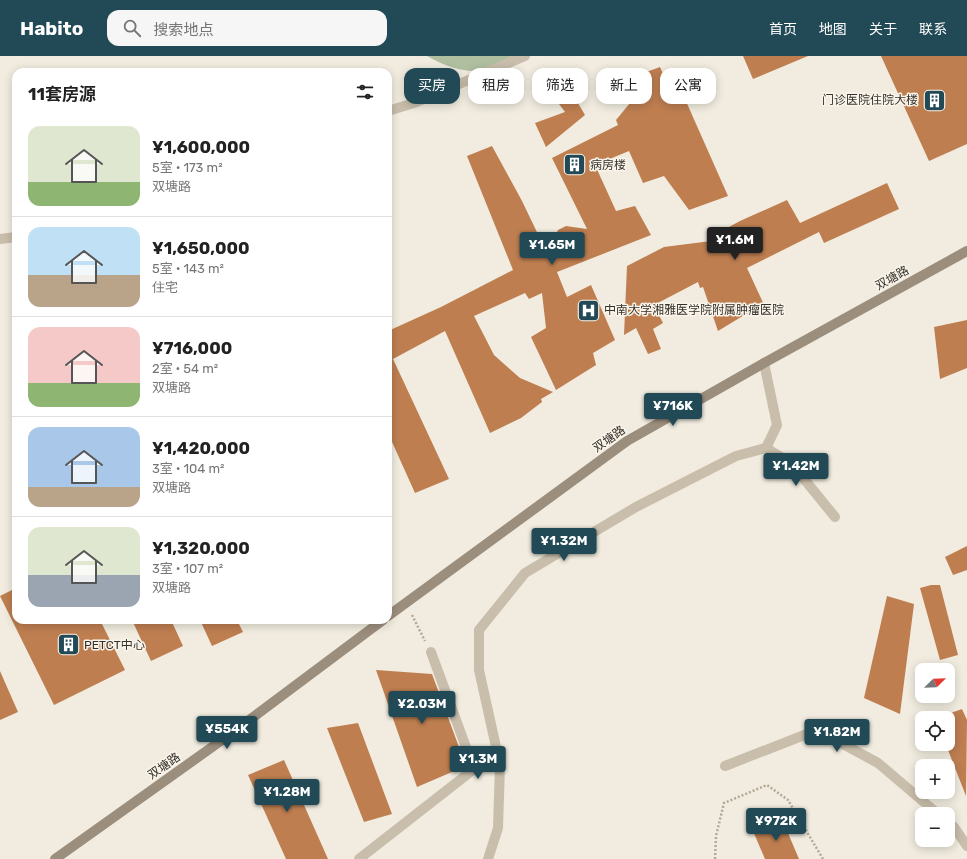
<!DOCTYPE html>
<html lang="zh">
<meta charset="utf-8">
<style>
body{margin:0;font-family:Rubik,"Noto Sans SC",sans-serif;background:#f6f6f6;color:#222;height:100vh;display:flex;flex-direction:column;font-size:15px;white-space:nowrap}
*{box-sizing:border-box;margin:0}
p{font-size:13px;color:#767676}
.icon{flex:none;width:22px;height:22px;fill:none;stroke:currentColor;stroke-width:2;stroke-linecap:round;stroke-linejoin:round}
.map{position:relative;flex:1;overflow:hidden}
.sheet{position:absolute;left:12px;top:12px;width:380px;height:556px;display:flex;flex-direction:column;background:#fff;border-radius:12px;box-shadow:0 2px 10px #0003}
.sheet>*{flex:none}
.top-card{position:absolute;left:404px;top:12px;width:380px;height:36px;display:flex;gap:8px}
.needle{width:26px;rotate:67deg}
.fabs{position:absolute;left:915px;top:607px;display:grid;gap:8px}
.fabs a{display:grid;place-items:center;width:40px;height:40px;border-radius:8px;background:#fff;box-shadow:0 2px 10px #0003;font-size:20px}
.price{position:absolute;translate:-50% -34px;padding:0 9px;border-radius:4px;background:#224956;color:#fff;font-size:13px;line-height:26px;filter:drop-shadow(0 1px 2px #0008)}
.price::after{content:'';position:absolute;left:50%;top:24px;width:12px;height:9px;margin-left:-6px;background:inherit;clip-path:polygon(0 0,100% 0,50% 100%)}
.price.on{background:#222;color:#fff}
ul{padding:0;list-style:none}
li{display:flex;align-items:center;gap:12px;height:100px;padding:0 16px}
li+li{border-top:1px solid #e0e0e0}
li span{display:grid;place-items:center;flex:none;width:112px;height:80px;border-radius:12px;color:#555}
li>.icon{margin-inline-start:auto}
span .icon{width:48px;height:48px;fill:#fffc;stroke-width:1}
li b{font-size:17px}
h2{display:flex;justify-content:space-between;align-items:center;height:48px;padding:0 16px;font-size:17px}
.pill{padding:0 14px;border-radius:12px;background:#fff;box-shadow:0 2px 10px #0003;font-size:14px;line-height:36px}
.pill.on{background:#224956;color:#fff}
header{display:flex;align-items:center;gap:24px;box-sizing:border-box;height:56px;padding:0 20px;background:#224956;color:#fff}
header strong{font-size:19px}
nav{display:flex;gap:22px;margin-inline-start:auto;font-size:14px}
.search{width:280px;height:36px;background:#f6f6f6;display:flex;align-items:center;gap:10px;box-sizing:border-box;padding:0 14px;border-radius:12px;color:#767676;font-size:15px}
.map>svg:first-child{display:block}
</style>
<header>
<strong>Habito</strong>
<div class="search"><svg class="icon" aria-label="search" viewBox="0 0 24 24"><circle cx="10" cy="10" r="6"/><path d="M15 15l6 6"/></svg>搜索地点</div>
<nav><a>首页</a><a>地图</a><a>关于</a><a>联系</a></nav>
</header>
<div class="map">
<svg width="967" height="803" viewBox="0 0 967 803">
<rect width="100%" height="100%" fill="#f1ecdf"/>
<path fill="#afbf9f" d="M427,0H513C503,4 492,11 481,14C464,18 441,8 427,0Z"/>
<g fill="#be7e50">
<polygon points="743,0 808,0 753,23"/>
<polygon points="881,0 967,0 967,88 929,105"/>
<polygon points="660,11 668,29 677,25 728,140 689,154 664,120 643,127 629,95 595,109 616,155 635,150 651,179 557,216 567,241 591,229 615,284 593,297 596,309 556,334 531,281 546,272 542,237 529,243 525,237 474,260 494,299 520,322 553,336 541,343 542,346 521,362 490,377 445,275 393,303 449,423 415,437 388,377 388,275 441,251 513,214 467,100 492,90 522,145 547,197 558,174 566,170 587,173 552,102 618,69 616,64 630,47 622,25"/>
<polygon points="575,42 585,59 546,91 535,67 565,56 559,48"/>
<polygon points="887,127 899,153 824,187 819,176 747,212 766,253 746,258 718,275 703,231 700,232 698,226 654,249 663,267 653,273 661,293 648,298 636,272 624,279 627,210 664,191 719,184 716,178 740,165 787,144 800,167"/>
<polygon points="967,264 967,312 940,323 934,271"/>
<polygon points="967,490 967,514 953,519 945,501"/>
<polygon points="931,529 940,529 958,599 940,604 920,532"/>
<polygon points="16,532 16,564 100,564 125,614 54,649 0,540"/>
<polygon points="887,540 914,548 900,658 864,642"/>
<polygon points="132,564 171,564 183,590 151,605"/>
<polygon points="200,564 237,564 243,576 212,590"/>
<polygon points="376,614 432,618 466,710 417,731"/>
<polygon points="0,615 18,656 0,664"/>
<polygon points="962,653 967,664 966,740 948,694 948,658"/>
<polygon points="358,667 392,758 364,766 327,672"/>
<polygon points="284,704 328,803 286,803 248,719"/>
<polygon points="782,763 799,803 765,803 753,775"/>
</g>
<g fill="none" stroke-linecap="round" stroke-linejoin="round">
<g stroke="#b4a895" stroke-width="2.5" stroke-dasharray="2 2" stroke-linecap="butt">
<polyline points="412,559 425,585"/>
<polyline points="715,803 716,780 724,747 767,729 788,744 823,803"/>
</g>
<g stroke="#c9beab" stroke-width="10">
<polyline points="388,55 417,46 525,0"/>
<polyline points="0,183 16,181"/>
<polyline points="766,392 791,407 835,461"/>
<polyline points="725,710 817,674 878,707 938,758"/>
<polyline points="948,766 954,771 967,790"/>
<polyline points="359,803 474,713 431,596"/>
<polyline points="488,803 498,772 500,709 479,614 479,574 525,517 636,451 736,400 766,392 777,369 764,307"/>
</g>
<g stroke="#9c8e7d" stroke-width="10">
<polyline points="388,560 627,385 764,307 967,195"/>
<polyline points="55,803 236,674 383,564"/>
</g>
</g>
<defs>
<symbol id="building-square" viewBox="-11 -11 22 22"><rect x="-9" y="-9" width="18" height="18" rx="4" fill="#224956" stroke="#f9f5eb"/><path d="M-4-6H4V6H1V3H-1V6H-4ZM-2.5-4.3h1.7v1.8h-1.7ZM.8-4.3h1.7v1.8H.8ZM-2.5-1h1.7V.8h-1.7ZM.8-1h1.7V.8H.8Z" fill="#fff"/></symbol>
<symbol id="hospital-square" viewBox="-11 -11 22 22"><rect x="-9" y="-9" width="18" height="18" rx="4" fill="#224956" stroke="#f9f5eb"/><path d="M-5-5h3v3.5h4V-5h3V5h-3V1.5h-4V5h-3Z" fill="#fff"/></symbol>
</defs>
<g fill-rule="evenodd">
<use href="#building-square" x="922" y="32" width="25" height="25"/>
<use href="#building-square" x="562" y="96" width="25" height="25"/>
<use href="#hospital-square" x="576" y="242" width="25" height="25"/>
<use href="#building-square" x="56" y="576" width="25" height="25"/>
</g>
<g text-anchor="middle" stroke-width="3" stroke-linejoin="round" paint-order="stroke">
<g font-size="12" fill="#37302a" stroke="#f9f5eb" text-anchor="start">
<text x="918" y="48" text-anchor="end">门诊医院住院大楼</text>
<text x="590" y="113">病房楼</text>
<text x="604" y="258">中南大学湘雅医学院附属肿瘤医院</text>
<text x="84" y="593">PETCT中心</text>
</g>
<g font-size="12" fill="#37302a" stroke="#f9f5eb">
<text transform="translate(892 222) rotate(-29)" y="4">双塘路</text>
<text transform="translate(609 383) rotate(-35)" y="4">双塘路</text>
<text transform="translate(164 710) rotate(-35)" y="4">双塘路</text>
</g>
</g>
</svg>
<div class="fabs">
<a><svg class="needle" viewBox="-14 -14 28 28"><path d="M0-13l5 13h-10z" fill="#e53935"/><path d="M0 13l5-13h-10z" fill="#767676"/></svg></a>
<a><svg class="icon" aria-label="locate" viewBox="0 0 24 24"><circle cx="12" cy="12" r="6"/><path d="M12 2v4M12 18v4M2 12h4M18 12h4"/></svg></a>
<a>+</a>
<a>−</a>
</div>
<b class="price on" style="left:735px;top:205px">¥1.6M</b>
<b class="price" style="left:552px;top:210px">¥1.65M</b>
<b class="price" style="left:673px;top:371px">¥716K</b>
<b class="price" style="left:796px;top:431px">¥1.42M</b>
<b class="price" style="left:564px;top:506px">¥1.32M</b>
<b class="price" style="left:422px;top:669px">¥2.03M</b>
<b class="price" style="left:227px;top:694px">¥554K</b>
<b class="price" style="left:837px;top:697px">¥1.82M</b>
<b class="price" style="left:478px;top:724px">¥1.3M</b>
<b class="price" style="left:287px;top:757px">¥1.28M</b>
<b class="price" style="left:776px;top:786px">¥972K</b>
<div class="top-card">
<a class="pill on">买房</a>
<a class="pill">租房</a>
<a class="pill">筛选</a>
<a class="pill">新上</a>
<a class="pill">公寓</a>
</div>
<section class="sheet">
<h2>11套房源<svg class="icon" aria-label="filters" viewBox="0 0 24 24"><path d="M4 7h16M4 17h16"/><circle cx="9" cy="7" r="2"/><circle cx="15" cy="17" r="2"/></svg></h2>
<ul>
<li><span style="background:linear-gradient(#dfe7d0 70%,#8fb573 0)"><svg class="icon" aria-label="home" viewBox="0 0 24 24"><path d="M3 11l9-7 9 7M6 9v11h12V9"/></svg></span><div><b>¥1,600,000</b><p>5室 · 173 m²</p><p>双塘路</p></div></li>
<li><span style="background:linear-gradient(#bfe0f5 60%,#b9a48a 0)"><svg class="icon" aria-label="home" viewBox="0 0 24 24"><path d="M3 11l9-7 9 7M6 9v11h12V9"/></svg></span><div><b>¥1,650,000</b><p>5室 · 143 m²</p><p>住宅</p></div></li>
<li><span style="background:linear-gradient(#f6c9c9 70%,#8fb573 0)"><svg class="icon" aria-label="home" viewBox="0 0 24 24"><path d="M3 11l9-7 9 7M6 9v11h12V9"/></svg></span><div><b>¥716,000</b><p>2室 · 54 m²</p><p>双塘路</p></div></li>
<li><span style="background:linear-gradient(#a9c7e8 75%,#b9a48a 0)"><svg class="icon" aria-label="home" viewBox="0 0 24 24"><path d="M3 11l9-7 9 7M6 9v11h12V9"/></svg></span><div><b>¥1,420,000</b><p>3室 · 104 m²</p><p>双塘路</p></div></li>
<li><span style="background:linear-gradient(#dfe7d0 60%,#9aa5b1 0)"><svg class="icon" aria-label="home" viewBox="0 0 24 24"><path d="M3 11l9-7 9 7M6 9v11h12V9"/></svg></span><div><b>¥1,320,000</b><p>3室 · 107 m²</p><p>双塘路</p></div></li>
</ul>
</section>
</div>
